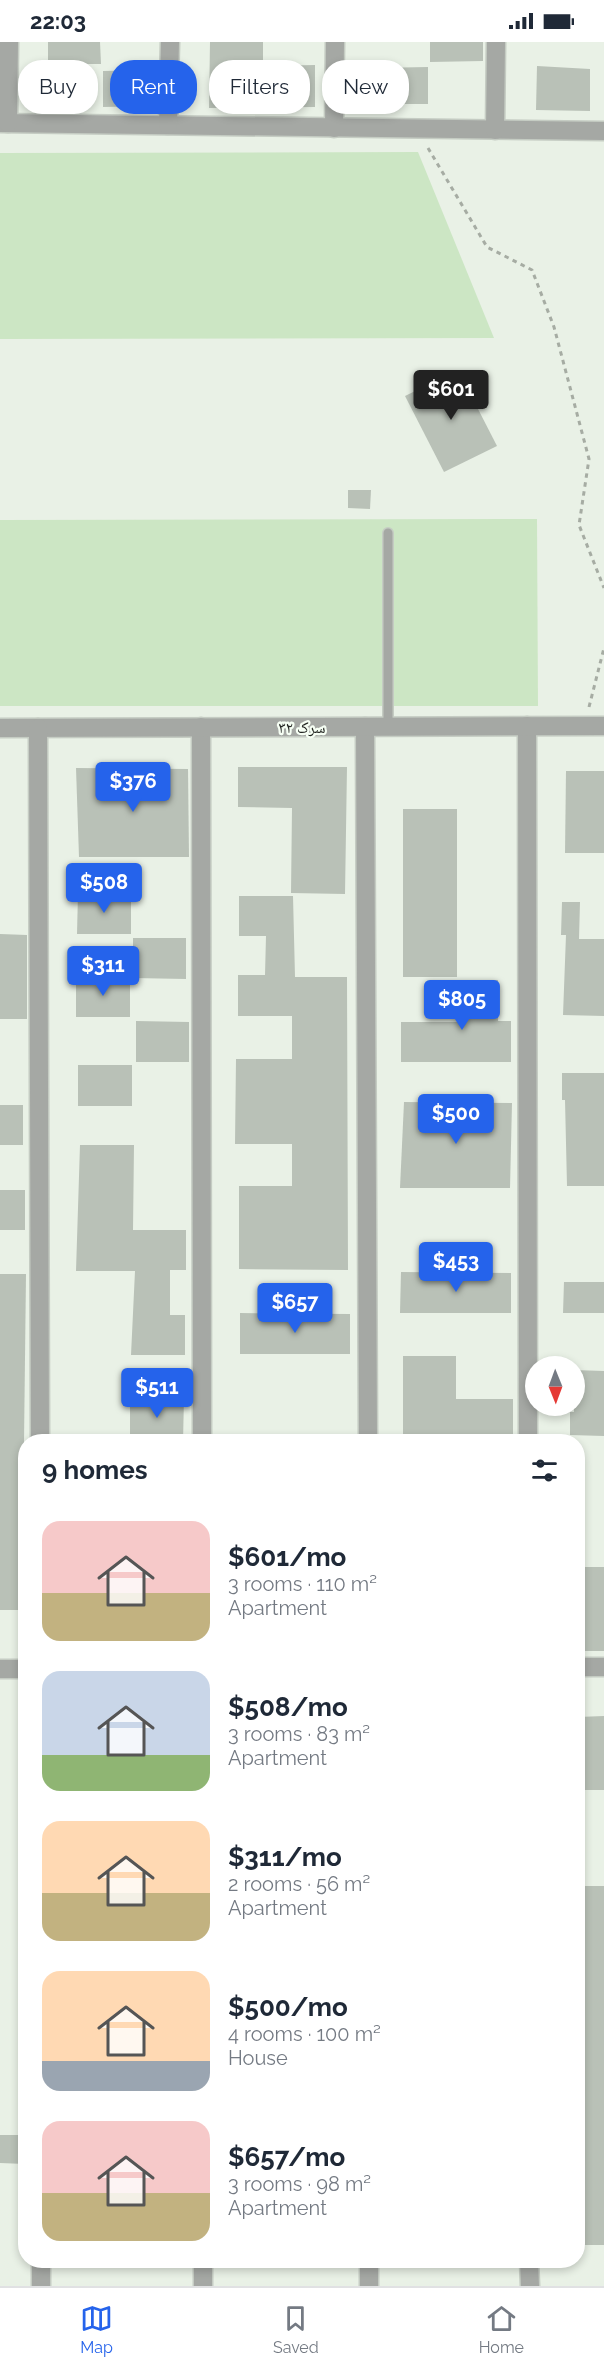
<!DOCTYPE html>
<meta charset="utf-8">
<style>
body{margin:0;font-family:Raleway,"Noto Naskh Arabic",sans-serif;background:#f6f6f7;color:#1f2937;height:100vh;display:flex;flex-direction:column;font-size:22px;white-space:nowrap}
*{box-sizing:border-box;margin:0}
p{font-size:20px;color:#747a83}
.icon{flex:none;width:33px;height:33px;fill:none;stroke:currentColor;stroke-width:2;stroke-linecap:round;stroke-linejoin:round}
.map{position:relative;flex:1;overflow:hidden}
.side{position:absolute;left:18px;top:1392px;width:567px;height:834px;display:flex;flex-direction:column;background:#fff;border-radius:24px;box-shadow:0 3px 9px #0003}
.side>*{flex:none}
.hud{position:absolute;left:18px;top:18px;width:568px;height:54px;display:flex;gap:12px}
.needle{width:39px;rotate:179deg}
.controls{position:absolute;left:525px;top:1314px;display:grid;gap:12px}
.controls a{display:grid;place-items:center;width:60px;height:60px;border-radius:50%;background:#fff;box-shadow:0 3px 9px #0003;font-size:30px}
.price{position:absolute;translate:-50% -51px;padding:0 14px;border-radius:6px;background:#2563eb;color:#fff;font-size:20px;line-height:39px;filter:drop-shadow(0 2px 3px #0008)}
.price::after{content:'';position:absolute;left:50%;top:36px;width:18px;height:14px;margin-left:-9px;background:inherit;clip-path:polygon(0 0,100% 0,50% 100%)}
.price.on{background:#222;color:#fff}
ul{padding:0;list-style:none}
li{display:flex;align-items:center;gap:18px;height:150px;padding:0 24px}
li span{display:grid;place-items:center;flex:none;width:168px;height:120px;border-radius:18px;color:#555}
li>.icon{margin-inline-start:auto}
span .icon{width:72px;height:72px;fill:#fffc;stroke-width:1}
li b{font-size:26px}
h2{display:flex;justify-content:space-between;align-items:center;height:72px;padding:0 24px;font-size:26px}
.chip{padding:0 21px;border-radius:24px;background:#fff;box-shadow:0 3px 9px #0003;font-size:21px;line-height:54px}
.chip.on{background:#2563eb;color:#fff}
.status{display:flex;justify-content:space-between;align-items:center;height:42px;padding:0 30px;background:#fff;direction:ltr}
.status svg{height:16px;fill:currentColor}
.dock{display:flex;justify-content:space-around;align-items:center;height:84px;border-top:2px solid #e0e1e3;background:#fff;font-size:16px;color:#747a83}
.dock a{display:grid;justify-items:center;gap:3px}
.dock .on{color:#2563eb}
.map>svg:first-child{display:block}
</style>
<div class="status"><b>22:03</b><svg viewBox="0 0 49 12"><path d="M0 12V9h3v3zM5 12V6h3v6zM10 12V3h3v9zM15 12V0h3v12zM26 1h20v11H26zM47 4h2v5h-2z"/></svg></div>
<div class="map">
<svg width="604" height="2244" viewBox="0 0 604 2244">
<rect width="100%" height="100%" fill="#e9f1e6"/>
<g fill="#cce6c4">
<polygon points="418,110 494,296 0,297 0,111"/>
<polygon points="537,477 538,664 0,664 0,478"/>
</g>
<g fill="#b9c1b7">
<polygon points="48,0 100,0 101,22 48,22"/>
<polygon points="210,0 263,0 263,24 315,23 315,65 209,66"/>
<polygon points="430,0 483,0 483,19 430,20"/>
<polygon points="537,24 590,27 590,69 536,68"/>
<polygon points="428,25 428,62 376,62 375,26"/>
<polygon points="155,28 155,64 103,65 103,29"/>
<polygon points="458,328 497,404 444,430 405,354"/>
<polygon points="348,448 371,448 370,467 348,466"/>
<polygon points="238,725 347,725 345,852 291,851 292,766 238,765"/>
<polygon points="76,726 188,727 189,815 79,815"/>
<polygon points="566,729 604,729 604,811 565,811"/>
<rect x="403" y="767" width="54" height="168"/>
<polygon points="78,851 131,851 131,892 77,892"/>
<polygon points="239,854 293,854 295,935 347,935 348,1228 239,1227 239,1144 292,1144 292,1102 235,1102 236,1017 292,1017 292,974 238,974 238,933 265,933 266,894 239,894"/>
<polygon points="562,860 580,860 579,897 604,897 604,974 563,973 566,893 561,893"/>
<polygon points="0,892 27,893 27,977 0,977"/>
<polygon points="133,896 186,896 186,937 133,936"/>
<rect x="76" y="935" width="54" height="40"/>
<polygon points="458,938 498,938 498,979 511,979 511,1020 401,1020 401,980 457,980"/>
<polygon points="136,979 189,980 189,1020 136,1020"/>
<rect x="78" y="1023" width="54" height="41"/>
<polygon points="562,1031 604,1031 604,1144 567,1144 565,1058 562,1058"/>
<polygon points="404,1060 512,1061 510,1146 400,1146"/>
<rect x="0" y="1063" width="23" height="40"/>
<polygon points="80,1103 134,1103 133,1188 186,1188 186,1228 170,1228 170,1273 185,1273 185,1313 131,1313 135,1229 76,1229"/>
<rect x="0" y="1148" width="25" height="40"/>
<polygon points="401,1230 511,1231 511,1271 400,1271"/>
<polygon points="0,1232 26,1232 22,1568 0,1568"/>
<polygon points="564,1240 604,1240 604,1271 563,1271"/>
<polygon points="240,1271 350,1272 350,1312 240,1312"/>
<polygon points="403,1314 456,1314 456,1357 513,1357 513,1397 403,1398"/>
<polygon points="574,1328 604,1329 604,1394 570,1393 570,1370 574,1370"/>
<polygon points="130,1354 184,1355 183,1400 130,1400"/>
<rect x="578" y="1525" width="26" height="84"/>
<polygon points="604,1674 604,1748 578,1748 578,1675"/>
<rect x="578" y="1844" width="26" height="359"/>
<polygon points="0,2093 25,2093 25,2122 0,2121"/>
</g>
<g fill="none" stroke-linecap="round" stroke-linejoin="round">
<defs>
<polyline id="service" points="388,491 388,685"/>
<g id="minor">
<polyline points="0,81 604,89"/>
<polyline points="8,81 9,0"/>
<polyline points="168,83 170,0"/>
<polyline points="334,86 335,0"/>
<polyline points="495,88 496,0"/>
<polyline points="527,684 528,1400"/>
<polyline points="201,685 202,1400"/>
<polyline points="365,685 368,1400"/>
<polyline points="0,686 604,684"/>
<polyline points="38,686 40,1400"/>
<polyline points="578,1625 604,1625"/>
<polyline points="0,1627 26,1627"/>
<polyline points="41,2218 41,2244"/>
<polyline points="369,2218 369,2244"/>
<polyline points="529,2218 530,2244"/>
<polyline points="203,2244 203,2218"/>
</g>
</defs>
<use href="#service" stroke="#c5ccc3" stroke-width="12"/>
<use href="#minor" stroke="#c5ccc3" stroke-width="21"/>
<g stroke="#a6aca3" stroke-width="3" stroke-dasharray="4.5 4.5" stroke-linecap="butt">
<polyline points="428,106 487,205 532,228 554,285 589,417 579,483 604,546"/>
<polyline points="589,665 604,606"/>
</g>
<use href="#service" stroke="#a5a8a4" stroke-width="9"/>
<use href="#minor" stroke="#a5a8a4" stroke-width="18"/>
</g>
<g text-anchor="middle" stroke-width="4.5" stroke-linejoin="round" paint-order="stroke">
<g font-size="16" fill="#222521" stroke="#f6fff4">
<text x="302" y="691">سرک ۳۲</text>
</g>
</g>
</svg>
<div class="controls">
<a><svg class="needle" viewBox="-14 -14 28 28"><path d="M0-13l5 13h-10z" fill="#e53935"/><path d="M0 13l5-13h-10z" fill="#747a83"/></svg></a>
</div>
<b class="price on" style="left:451px;top:379px">$601</b>
<b class="price" style="left:133px;top:771px">$376</b>
<b class="price" style="left:104px;top:872px">$508</b>
<b class="price" style="left:103px;top:955px">$311</b>
<b class="price" style="left:462px;top:989px">$805</b>
<b class="price" style="left:456px;top:1103px">$500</b>
<b class="price" style="left:456px;top:1251px">$453</b>
<b class="price" style="left:295px;top:1292px">$657</b>
<b class="price" style="left:157px;top:1377px">$511</b>
<div class="hud">
<a class="chip">Buy</a>
<a class="chip on">Rent</a>
<a class="chip">Filters</a>
<a class="chip">New</a>
</div>
<section class="side">
<h2>9 homes<svg class="icon" aria-label="filters" viewBox="0 0 24 24"><path d="M4 7h16M4 17h16"/><circle cx="9" cy="7" r="2"/><circle cx="15" cy="17" r="2"/></svg></h2>
<ul>
<li><span style="background:linear-gradient(#f6c9c9 60%,#c2b280 0)"><svg class="icon" aria-label="home" viewBox="0 0 24 24"><path d="M3 11l9-7 9 7M6 9v11h12V9"/></svg></span><div><b>$601/mo</b><p>3 rooms · 110 m²</p><p>Apartment</p></div></li>
<li><span style="background:linear-gradient(#c9d6e8 70%,#8fb573 0)"><svg class="icon" aria-label="home" viewBox="0 0 24 24"><path d="M3 11l9-7 9 7M6 9v11h12V9"/></svg></span><div><b>$508/mo</b><p>3 rooms · 83 m²</p><p>Apartment</p></div></li>
<li><span style="background:linear-gradient(#ffd9b3 60%,#c2b280 0)"><svg class="icon" aria-label="home" viewBox="0 0 24 24"><path d="M3 11l9-7 9 7M6 9v11h12V9"/></svg></span><div><b>$311/mo</b><p>2 rooms · 56 m²</p><p>Apartment</p></div></li>
<li><span style="background:linear-gradient(#ffd9b3 75%,#9aa5b1 0)"><svg class="icon" aria-label="home" viewBox="0 0 24 24"><path d="M3 11l9-7 9 7M6 9v11h12V9"/></svg></span><div><b>$500/mo</b><p>4 rooms · 100 m²</p><p>House</p></div></li>
<li><span style="background:linear-gradient(#f6c9c9 60%,#c2b280 0)"><svg class="icon" aria-label="home" viewBox="0 0 24 24"><path d="M3 11l9-7 9 7M6 9v11h12V9"/></svg></span><div><b>$657/mo</b><p>3 rooms · 98 m²</p><p>Apartment</p></div></li>
</ul>
</section>
</div>
<nav class="dock">
<a class="on"><svg class="icon" aria-label="map" viewBox="0 0 24 24"><path d="M3 6l6-2 6 2 6-2v14l-6 2-6-2-6 2zM9 4v14M15 6v14"/></svg>Map</a>
<a><svg class="icon" aria-label="saved" viewBox="0 0 24 24"><path d="M7 4h10v16l-5-4-5 4z"/></svg>Saved</a>
<a><svg class="icon" aria-label="home" viewBox="0 0 24 24"><path d="M3 11l9-7 9 7M6 9v11h12V9"/></svg>Home</a>
</nav>
